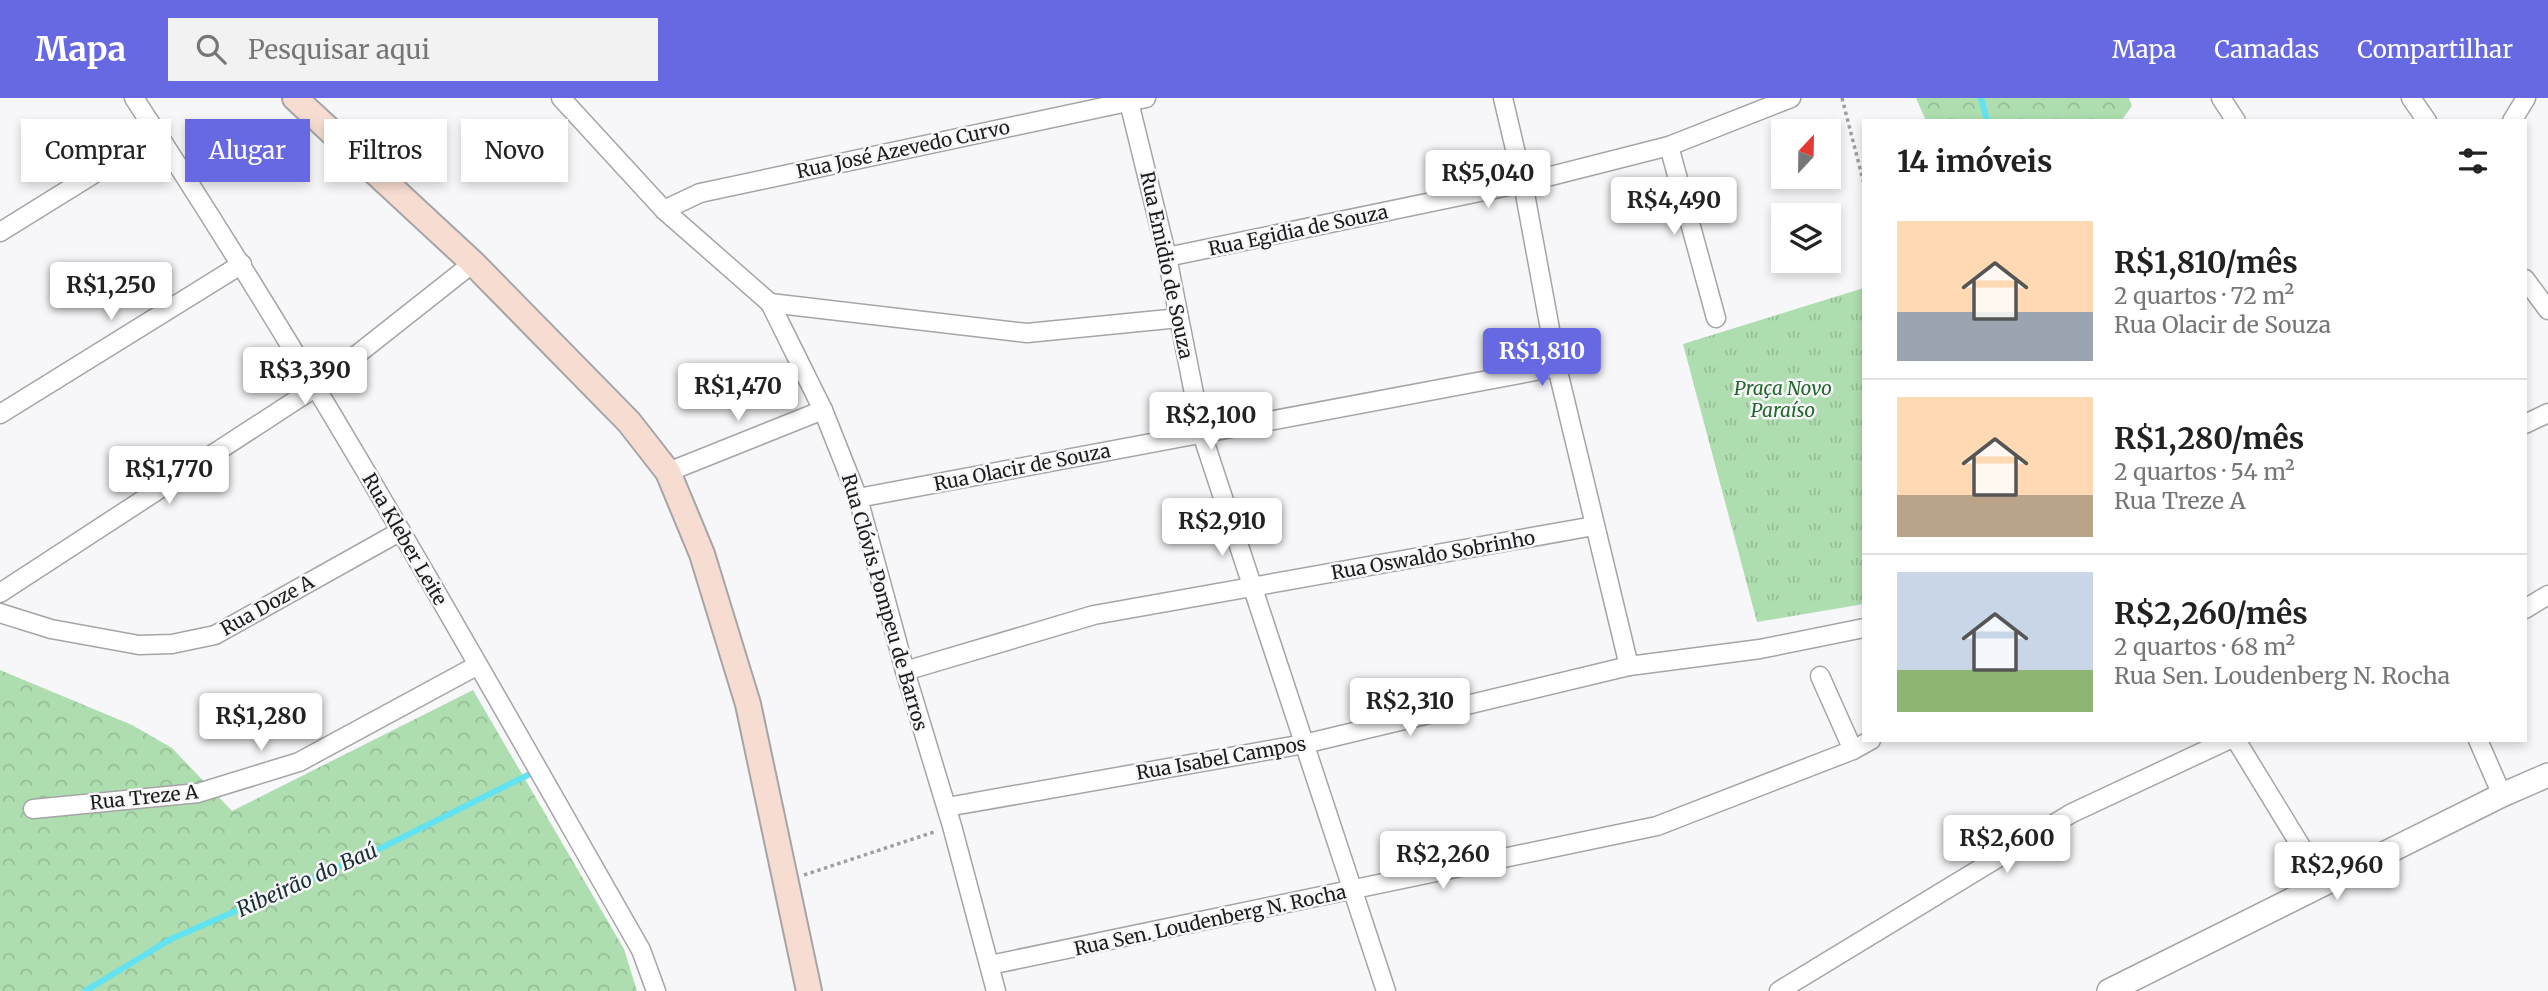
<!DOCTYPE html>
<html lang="pt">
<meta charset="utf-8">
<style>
body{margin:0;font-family:Merriweather,serif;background:#f2f2f2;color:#222;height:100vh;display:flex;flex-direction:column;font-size:26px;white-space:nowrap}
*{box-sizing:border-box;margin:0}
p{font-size:23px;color:#767676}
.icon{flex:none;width:38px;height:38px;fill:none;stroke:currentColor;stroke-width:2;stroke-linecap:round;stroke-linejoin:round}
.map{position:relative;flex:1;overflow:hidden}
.side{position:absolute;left:1862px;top:21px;width:665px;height:623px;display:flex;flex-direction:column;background:#fff;border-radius:0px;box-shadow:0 4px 10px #0003}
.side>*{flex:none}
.guide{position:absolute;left:21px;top:21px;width:665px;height:63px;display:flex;gap:14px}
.needle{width:46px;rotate:22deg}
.controls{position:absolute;left:1771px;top:21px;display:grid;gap:14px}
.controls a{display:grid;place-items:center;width:70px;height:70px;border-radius:0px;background:#fff;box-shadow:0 4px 10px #0003;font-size:35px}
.price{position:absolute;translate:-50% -60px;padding:0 16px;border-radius:7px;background:#fff;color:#222;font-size:23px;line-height:46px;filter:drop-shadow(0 2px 4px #0008)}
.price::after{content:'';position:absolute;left:50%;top:42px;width:21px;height:16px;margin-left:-10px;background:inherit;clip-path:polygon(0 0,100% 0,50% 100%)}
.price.current{background:#6669e2;color:#fff}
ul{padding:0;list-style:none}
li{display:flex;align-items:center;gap:21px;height:175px;padding:0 35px}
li+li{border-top:2px solid #e0e0e0}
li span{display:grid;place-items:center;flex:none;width:196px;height:140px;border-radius:0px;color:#555}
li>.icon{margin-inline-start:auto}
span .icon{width:84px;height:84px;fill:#fffc;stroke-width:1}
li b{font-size:30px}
h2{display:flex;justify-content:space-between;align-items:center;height:84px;padding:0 35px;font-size:30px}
.chip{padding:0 24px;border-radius:0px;background:#fff;box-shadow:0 4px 10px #0003;font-size:24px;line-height:63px}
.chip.current{background:#6669e2;color:#fff}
header{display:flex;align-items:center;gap:42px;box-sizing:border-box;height:98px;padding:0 35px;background:#6669e2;color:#fff}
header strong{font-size:33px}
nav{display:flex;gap:38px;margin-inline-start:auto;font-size:24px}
.search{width:490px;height:63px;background:#f2f2f2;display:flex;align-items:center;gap:18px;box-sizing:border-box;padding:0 24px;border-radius:0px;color:#767676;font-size:26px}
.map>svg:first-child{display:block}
</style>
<header>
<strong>Mapa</strong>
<div class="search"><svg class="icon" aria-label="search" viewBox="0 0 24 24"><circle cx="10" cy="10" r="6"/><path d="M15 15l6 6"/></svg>Pesquisar aqui</div>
<nav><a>Mapa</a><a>Camadas</a><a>Compartilhar</a></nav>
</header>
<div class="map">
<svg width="2548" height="893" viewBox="0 0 2548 893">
<defs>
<pattern id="forest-crowns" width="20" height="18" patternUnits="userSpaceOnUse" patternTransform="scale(1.75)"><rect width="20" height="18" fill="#aedeaf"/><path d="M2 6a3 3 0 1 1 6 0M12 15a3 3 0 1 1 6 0" fill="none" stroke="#95be96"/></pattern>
<pattern id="park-tufts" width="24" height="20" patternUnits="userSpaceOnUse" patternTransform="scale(1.75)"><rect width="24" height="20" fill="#aedeaf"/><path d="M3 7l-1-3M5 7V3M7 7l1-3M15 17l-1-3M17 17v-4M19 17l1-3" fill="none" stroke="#95be96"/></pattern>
</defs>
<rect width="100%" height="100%" fill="#f7f7f9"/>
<g fill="url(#forest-crowns)">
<polygon points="1916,0 2129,0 2132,8 2121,23 1926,23"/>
<polygon points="0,572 132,627 172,650 232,713 473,592 624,851 637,893 0,893"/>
</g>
<polygon fill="url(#park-tufts)" points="1864,190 1864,506 1757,524 1683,246"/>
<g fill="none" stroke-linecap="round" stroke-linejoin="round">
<g stroke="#63e2f1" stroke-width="6">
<polyline points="1981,0 1987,23"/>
<polyline points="85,893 171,841 375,753 532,675"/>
</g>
<defs>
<g id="minor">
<path d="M134,0C316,276 477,565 641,852L656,893"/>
<polyline points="561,0 664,112 770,205 823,312 858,400 905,573 952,728 996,893"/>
<polyline points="1128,0 1167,159 1202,336 1386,893"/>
<polyline points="1503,0 1523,85 1557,269 1629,568"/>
<polyline points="2221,0 2236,23"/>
<polyline points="2411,0 2427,23"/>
<polyline points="2512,23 2526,0"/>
<polyline points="1669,48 1716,220"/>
<polyline points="664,112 700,95 1146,0"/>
<polyline points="0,134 158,36"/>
<polyline points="1167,159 1523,85 1669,48 1791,0"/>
<polyline points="2525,181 2548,212"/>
<polyline points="770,205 1027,235 1179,220"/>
<polyline points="0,316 242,166"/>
<polyline points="2525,326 2548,315"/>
<polyline points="668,374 823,312"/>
<polyline points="858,400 1557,269"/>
<polyline points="0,495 316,289 473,165"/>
<polyline points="2525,511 2548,497"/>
<polyline points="0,515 51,531 139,547 172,546 215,537 401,433"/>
<polyline points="905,573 1094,517 1594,428"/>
<polyline points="1820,578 1853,652"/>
<polyline points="2236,642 2324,786"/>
<polyline points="2478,642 2502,697"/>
<polyline points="947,709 1304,646 1629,568 1760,551 1864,530"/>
<polyline points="33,711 198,695 299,664 478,567"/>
<polyline points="990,867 1657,728 1853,652 1871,642"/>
<polyline points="1779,893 2072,715 2228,642"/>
</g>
<polyline id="tertiary" points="2109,893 2502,697 2548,677"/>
<polyline id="secondary" points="295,0 473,165 629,324 668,374 702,456 748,606 809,893"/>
</defs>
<use href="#minor" stroke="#a5a5a7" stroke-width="21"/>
<use href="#tertiary" stroke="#a5a5a7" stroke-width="26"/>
<use href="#secondary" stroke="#a5a5a7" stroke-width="28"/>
<g stroke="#9f9fa1" stroke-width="3.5" stroke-dasharray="3.5 3.5" stroke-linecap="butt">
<polyline points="1842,0 1864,86"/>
<polyline points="804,777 937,733"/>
</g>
<use href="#minor" stroke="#fff" stroke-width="18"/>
<use href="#tertiary" stroke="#fff" stroke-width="23"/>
<use href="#secondary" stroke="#f7dcd1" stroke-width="24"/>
</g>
<g text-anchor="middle" stroke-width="5" stroke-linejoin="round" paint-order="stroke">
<g font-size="19" fill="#1c1c1d" stroke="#f7f7f9">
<text transform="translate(903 51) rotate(-12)" y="7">Rua José Azevedo Curvo</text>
<text transform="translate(1298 132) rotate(-12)" y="7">Rua Egidia de Souza</text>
<text transform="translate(1167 167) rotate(78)" y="7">Rua Emidio de Souza</text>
<text transform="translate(1022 369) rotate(-11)" y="7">Rua Olacir de Souza</text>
<text transform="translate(405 441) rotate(60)" y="7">Rua Kleber Leite</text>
<text transform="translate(1433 457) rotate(-10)" y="7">Rua Oswaldo Sobrinho</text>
<text transform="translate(885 504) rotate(74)" y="7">Rua Clóvis Pompeu de Barros</text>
<text transform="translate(267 507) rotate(-29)" y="7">Rua Doze A</text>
<text transform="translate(1221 660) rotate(-10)" y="7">Rua Isabel Campos</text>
<text transform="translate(144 699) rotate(-6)" y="7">Rua Treze A</text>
<text transform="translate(1210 822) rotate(-12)" y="7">Rua Sen. Loudenberg N. Rocha</text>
</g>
<g font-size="19" font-style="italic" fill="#22672b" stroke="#f7f7f9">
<text x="1783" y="297">Praça Novo<tspan x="1783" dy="22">Paraíso</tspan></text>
</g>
<g font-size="21" font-style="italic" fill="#192f32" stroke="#f7f7f9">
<text transform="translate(307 782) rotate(-24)" y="7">Ribeirão do Baú</text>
</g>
</g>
</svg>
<div class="controls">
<a><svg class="needle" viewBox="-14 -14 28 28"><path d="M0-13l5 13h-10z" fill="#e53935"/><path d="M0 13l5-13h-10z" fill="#767676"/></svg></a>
<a><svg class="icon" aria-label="layers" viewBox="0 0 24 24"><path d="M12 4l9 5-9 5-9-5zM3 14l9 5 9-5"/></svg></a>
</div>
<b class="price" style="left:1488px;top:112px">R$5,040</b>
<b class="price" style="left:1674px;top:139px">R$4,490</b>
<b class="price" style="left:111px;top:224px">R$1,250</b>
<b class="price current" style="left:1542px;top:290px">R$1,810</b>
<b class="price" style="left:305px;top:309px">R$3,390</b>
<b class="price" style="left:738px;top:325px">R$1,470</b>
<b class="price" style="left:1211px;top:354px">R$2,100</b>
<b class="price" style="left:169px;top:408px">R$1,770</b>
<b class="price" style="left:1222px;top:460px">R$2,910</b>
<b class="price" style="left:1410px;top:640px">R$2,310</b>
<b class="price" style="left:261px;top:655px">R$1,280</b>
<b class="price" style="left:2007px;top:777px">R$2,600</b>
<b class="price" style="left:1443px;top:793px">R$2,260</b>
<b class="price" style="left:2337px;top:804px">R$2,960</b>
<div class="guide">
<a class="chip">Comprar</a>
<a class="chip current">Alugar</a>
<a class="chip">Filtros</a>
<a class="chip">Novo</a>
</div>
<section class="side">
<h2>14 imóveis<svg class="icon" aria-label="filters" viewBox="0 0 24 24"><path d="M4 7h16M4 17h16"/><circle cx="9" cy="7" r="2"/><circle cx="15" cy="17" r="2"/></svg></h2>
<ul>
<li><span style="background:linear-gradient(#ffd9b3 65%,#9aa5b1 0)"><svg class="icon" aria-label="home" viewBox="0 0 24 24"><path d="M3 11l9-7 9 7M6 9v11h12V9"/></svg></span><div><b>R$1,810/mês</b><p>2 quartos · 72 m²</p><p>Rua Olacir de Souza</p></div></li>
<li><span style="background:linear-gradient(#ffd9b3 70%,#b9a48a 0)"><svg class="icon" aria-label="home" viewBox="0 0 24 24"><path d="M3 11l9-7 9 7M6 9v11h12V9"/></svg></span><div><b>R$1,280/mês</b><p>2 quartos · 54 m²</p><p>Rua Treze A</p></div></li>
<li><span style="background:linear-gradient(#c9d6e8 70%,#8fb573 0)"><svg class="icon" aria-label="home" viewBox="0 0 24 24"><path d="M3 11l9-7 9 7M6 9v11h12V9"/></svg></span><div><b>R$2,260/mês</b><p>2 quartos · 68 m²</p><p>Rua Sen. Loudenberg N. Rocha</p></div></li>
</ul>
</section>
</div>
